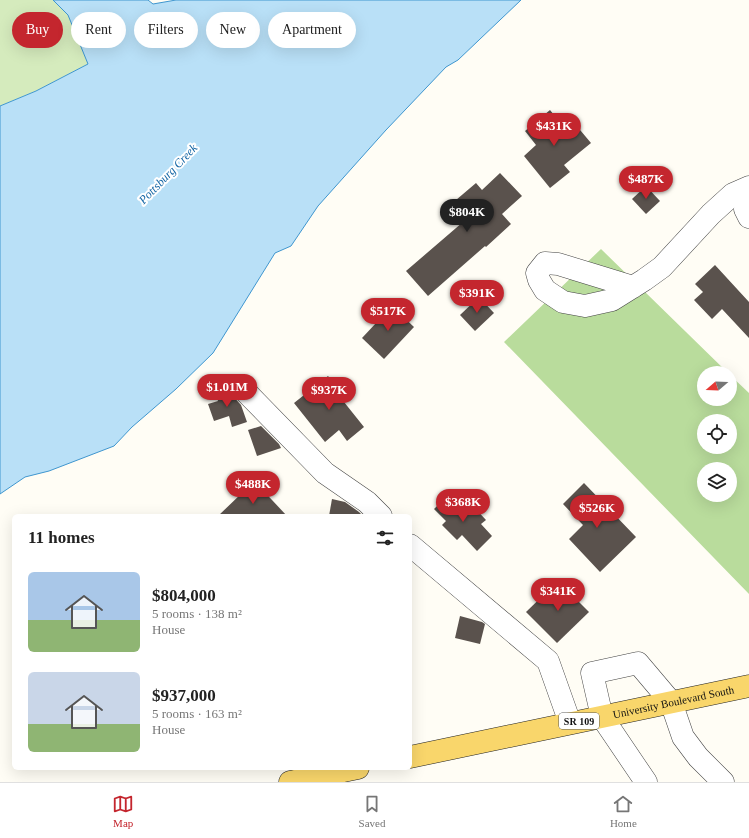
<!DOCTYPE html>
<meta charset="utf-8">
<style>
body{margin:0;font-family:Georgia,serif;background:#f2f2f2;color:#222;height:100vh;display:flex;flex-direction:column;font-size:15px;white-space:nowrap}
*{box-sizing:border-box;margin:0}
p{font-size:13px;color:#767676}
.icon{flex:none;width:22px;height:22px;fill:none;stroke:currentColor;stroke-width:2;stroke-linecap:round;stroke-linejoin:round}
.map{position:relative;flex:1;overflow:hidden}
.drawer{position:absolute;left:12px;top:514px;width:400px;height:256px;display:flex;flex-direction:column;background:#fff;border-radius:6px;box-shadow:0 4px 16px #0002}
.drawer>*{flex:none}
.top-card{position:absolute;left:12px;top:12px;width:400px;height:36px;display:flex;gap:8px}
.needle{width:26px;rotate:251deg}
.controls{position:absolute;left:697px;top:366px;display:grid;gap:8px}
.controls a{display:grid;place-items:center;width:40px;height:40px;border-radius:50%;background:#fff;box-shadow:0 4px 16px #0002;font-size:20px}
.price{position:absolute;translate:-50% -34px;padding:0 9px;border-radius:14px;background:#c4262e;color:#fff;font-size:13px;line-height:26px;filter:drop-shadow(0 1px 2px #0008)}
.price::after{content:'';position:absolute;left:50%;top:24px;width:12px;height:9px;margin-left:-6px;background:inherit;clip-path:polygon(0 0,100% 0,50% 100%)}
.price.current{background:#222;color:#fff}
ul{padding:0;list-style:none}
li{display:flex;align-items:center;gap:12px;height:100px;padding:0 16px}
li span{display:grid;place-items:center;flex:none;width:112px;height:80px;border-radius:6px;color:#555}
li>.icon{margin-inline-start:auto}
span .icon{width:48px;height:48px;fill:#fffc;stroke-width:1}
li b{font-size:17px}
h2{display:flex;justify-content:space-between;align-items:center;height:48px;padding:0 16px;font-size:17px}
.tag{padding:0 14px;border-radius:18px;background:#fff;box-shadow:0 4px 16px #0002;font-size:14px;line-height:36px}
.tag.current{background:#c4262e;color:#fff}
.tabs{display:flex;justify-content:space-around;align-items:center;height:56px;border-top:1px solid #e0e0e0;background:#fff;font-size:11px;color:#767676}
.tabs a{display:grid;justify-items:center;gap:2px}
.tabs .current{color:#c4262e}
.map>svg:first-child{display:block}
</style>
<div class="map">
<svg width="749" height="782" viewBox="0 0 749 782">
<rect width="100%" height="100%" fill="#fffdf5"/>
<polygon fill="#d5ebbd" points="0,0 53,0 68,14 88,64 36,91 0,106"/>
<path fill="#b9dc9c" fill-rule="evenodd" d="M601,249L728,373H704V399H730V375L749,393V594L504,342ZM704,421H730V447H704ZM704,469H730V495H704Z"/>
<polygon fill="#b9e0f7" stroke="#3f96cf" points="53,0 148,0 153,4 176,0 521,0 458,60 446,67 386,130 318,206 291,246 275,253 213,353 176,389 132,427 114,446 49,471 25,477 0,494 0,106 36,91 88,64 68,15"/>
<g fill="#5a524d">
<polygon points="550,110 562,125 570,118 591,143 564,165 570,172 550,188 524,156 536,145 525,131"/>
<polygon points="500,173 522,196 502,214 511,224 486,247 485,246 428,296 406,271 463,222 458,216 465,210 456,200 476,183 482,190"/>
<polygon points="646,186 660,201 646,214 632,199"/>
<polygon points="715,265 749,302 749,338 722,309 712,319 694,300 703,292 695,284"/>
<polygon points="479,297 494,313 475,331 460,315"/>
<polygon points="392,306 414,327 384,359 362,338"/>
<polygon points="328,376 343,395 340,397 364,427 347,441 339,430 325,442 294,403"/>
<polygon points="228,386 228,389 231,394 241,405 247,422 232,427 229,416 214,421 208,404 218,401 214,390"/>
<polygon points="261,426 279,444 281,448 257,456 248,430"/>
<polygon points="584,483 636,537 600,572 569,539 583,525 563,504"/>
<polygon points="257,484 287,516 218,516 243,492 246,495"/>
<polygon points="449,494 465,512 472,505 486,520 481,524 492,536 477,551 462,535 457,540 442,525 446,521 434,509"/>
<polygon points="332,499 345,502 359,512 363,516 329,516"/>
<polygon points="558,581 589,612 557,643 526,612"/>
<polygon points="460,616 482,622 485,624 480,644 455,638"/>
</g>
<g fill="none" stroke-linecap="round" stroke-linejoin="round">
<defs>
<g id="minor">
<polyline points="749,196 745,209 749,217"/>
<polyline points="633,287 558,264 545,263 537,273 539,280 545,290 563,302 585,306 612,300 644,280 662,267 711,214 733,194 749,187"/>
<polyline points="240,386 325,473 367,502 381,516"/>
<polyline points="410,545 548,661 570,723"/>
<polyline points="646,782 602,717 592,673 638,663 671,702 683,737 698,757 723,782"/>
</g>
<g id="major">
<path id="s1" d="M410,757L749,686"/>
<polyline points="290,782 358,768"/>
</g>
</defs>
<use href="#minor" stroke="#444" stroke-width="23"/>
<use href="#major" stroke="#222" stroke-width="23"/>
<use href="#minor" stroke="#fff" stroke-width="22"/>
<use href="#major" stroke="#f9d66b" stroke-width="22"/>
</g>
<g text-anchor="middle" stroke-width="4" stroke-linejoin="round" paint-order="stroke">
<rect fill="#fff" stroke="#585858" stroke-width="1" x="559" y="713" width="40" height="16" rx="3"/>
<g font-size="10" font-weight="bold" fill="#111">
<text x="579" y="725">SR 109</text>
</g>
<g font-size="11" fill="#111" stroke="#fff">
<text dy="4" stroke="none"><textPath href="#s1" startOffset="269">University Boulevard South</textPath></text>
</g>
<g font-size="12" font-style="italic" fill="#1768a6" stroke="#fff">
<text transform="translate(168 174) rotate(-46)" y="4">Pottsburg Creek</text>
</g>
</g>
</svg>
<div class="controls">
<a><svg class="needle" viewBox="-14 -14 28 28"><path d="M0-13l5 13h-10z" fill="#e53935"/><path d="M0 13l5-13h-10z" fill="#767676"/></svg></a>
<a><svg class="icon" aria-label="locate" viewBox="0 0 24 24"><circle cx="12" cy="12" r="6"/><path d="M12 2v4M12 18v4M2 12h4M18 12h4"/></svg></a>
<a><svg class="icon" aria-label="layers" viewBox="0 0 24 24"><path d="M12 4l9 5-9 5-9-5zM3 14l9 5 9-5"/></svg></a>
</div>
<b class="price" style="left:554px;top:147px">$431K</b>
<b class="price" style="left:646px;top:200px">$487K</b>
<b class="price current" style="left:467px;top:233px">$804K</b>
<b class="price" style="left:477px;top:314px">$391K</b>
<b class="price" style="left:388px;top:332px">$517K</b>
<b class="price" style="left:227px;top:408px">$1.01M</b>
<b class="price" style="left:329px;top:411px">$937K</b>
<b class="price" style="left:253px;top:505px">$488K</b>
<b class="price" style="left:463px;top:523px">$368K</b>
<b class="price" style="left:597px;top:529px">$526K</b>
<b class="price" style="left:558px;top:612px">$341K</b>
<div class="top-card">
<a class="tag current">Buy</a>
<a class="tag">Rent</a>
<a class="tag">Filters</a>
<a class="tag">New</a>
<a class="tag">Apartment</a>
</div>
<section class="drawer">
<h2>11 homes<svg class="icon" aria-label="filters" viewBox="0 0 24 24"><path d="M4 7h16M4 17h16"/><circle cx="9" cy="7" r="2"/><circle cx="15" cy="17" r="2"/></svg></h2>
<ul>
<li><span style="background:linear-gradient(#a9c7e8 60%,#8fb573 0)"><svg class="icon" aria-label="home" viewBox="0 0 24 24"><path d="M3 11l9-7 9 7M6 9v11h12V9"/></svg></span><div><b>$804,000</b><p>5 rooms · 138 m²</p><p>House</p></div></li>
<li><span style="background:linear-gradient(#c9d6e8 65%,#8fb573 0)"><svg class="icon" aria-label="home" viewBox="0 0 24 24"><path d="M3 11l9-7 9 7M6 9v11h12V9"/></svg></span><div><b>$937,000</b><p>5 rooms · 163 m²</p><p>House</p></div></li>
</ul>
</section>
</div>
<nav class="tabs">
<a class="current"><svg class="icon" aria-label="map" viewBox="0 0 24 24"><path d="M3 6l6-2 6 2 6-2v14l-6 2-6-2-6 2zM9 4v14M15 6v14"/></svg>Map</a>
<a><svg class="icon" aria-label="saved" viewBox="0 0 24 24"><path d="M7 4h10v16l-5-4-5 4z"/></svg>Saved</a>
<a><svg class="icon" aria-label="home" viewBox="0 0 24 24"><path d="M3 11l9-7 9 7M6 9v11h12V9"/></svg>Home</a>
</nav>
